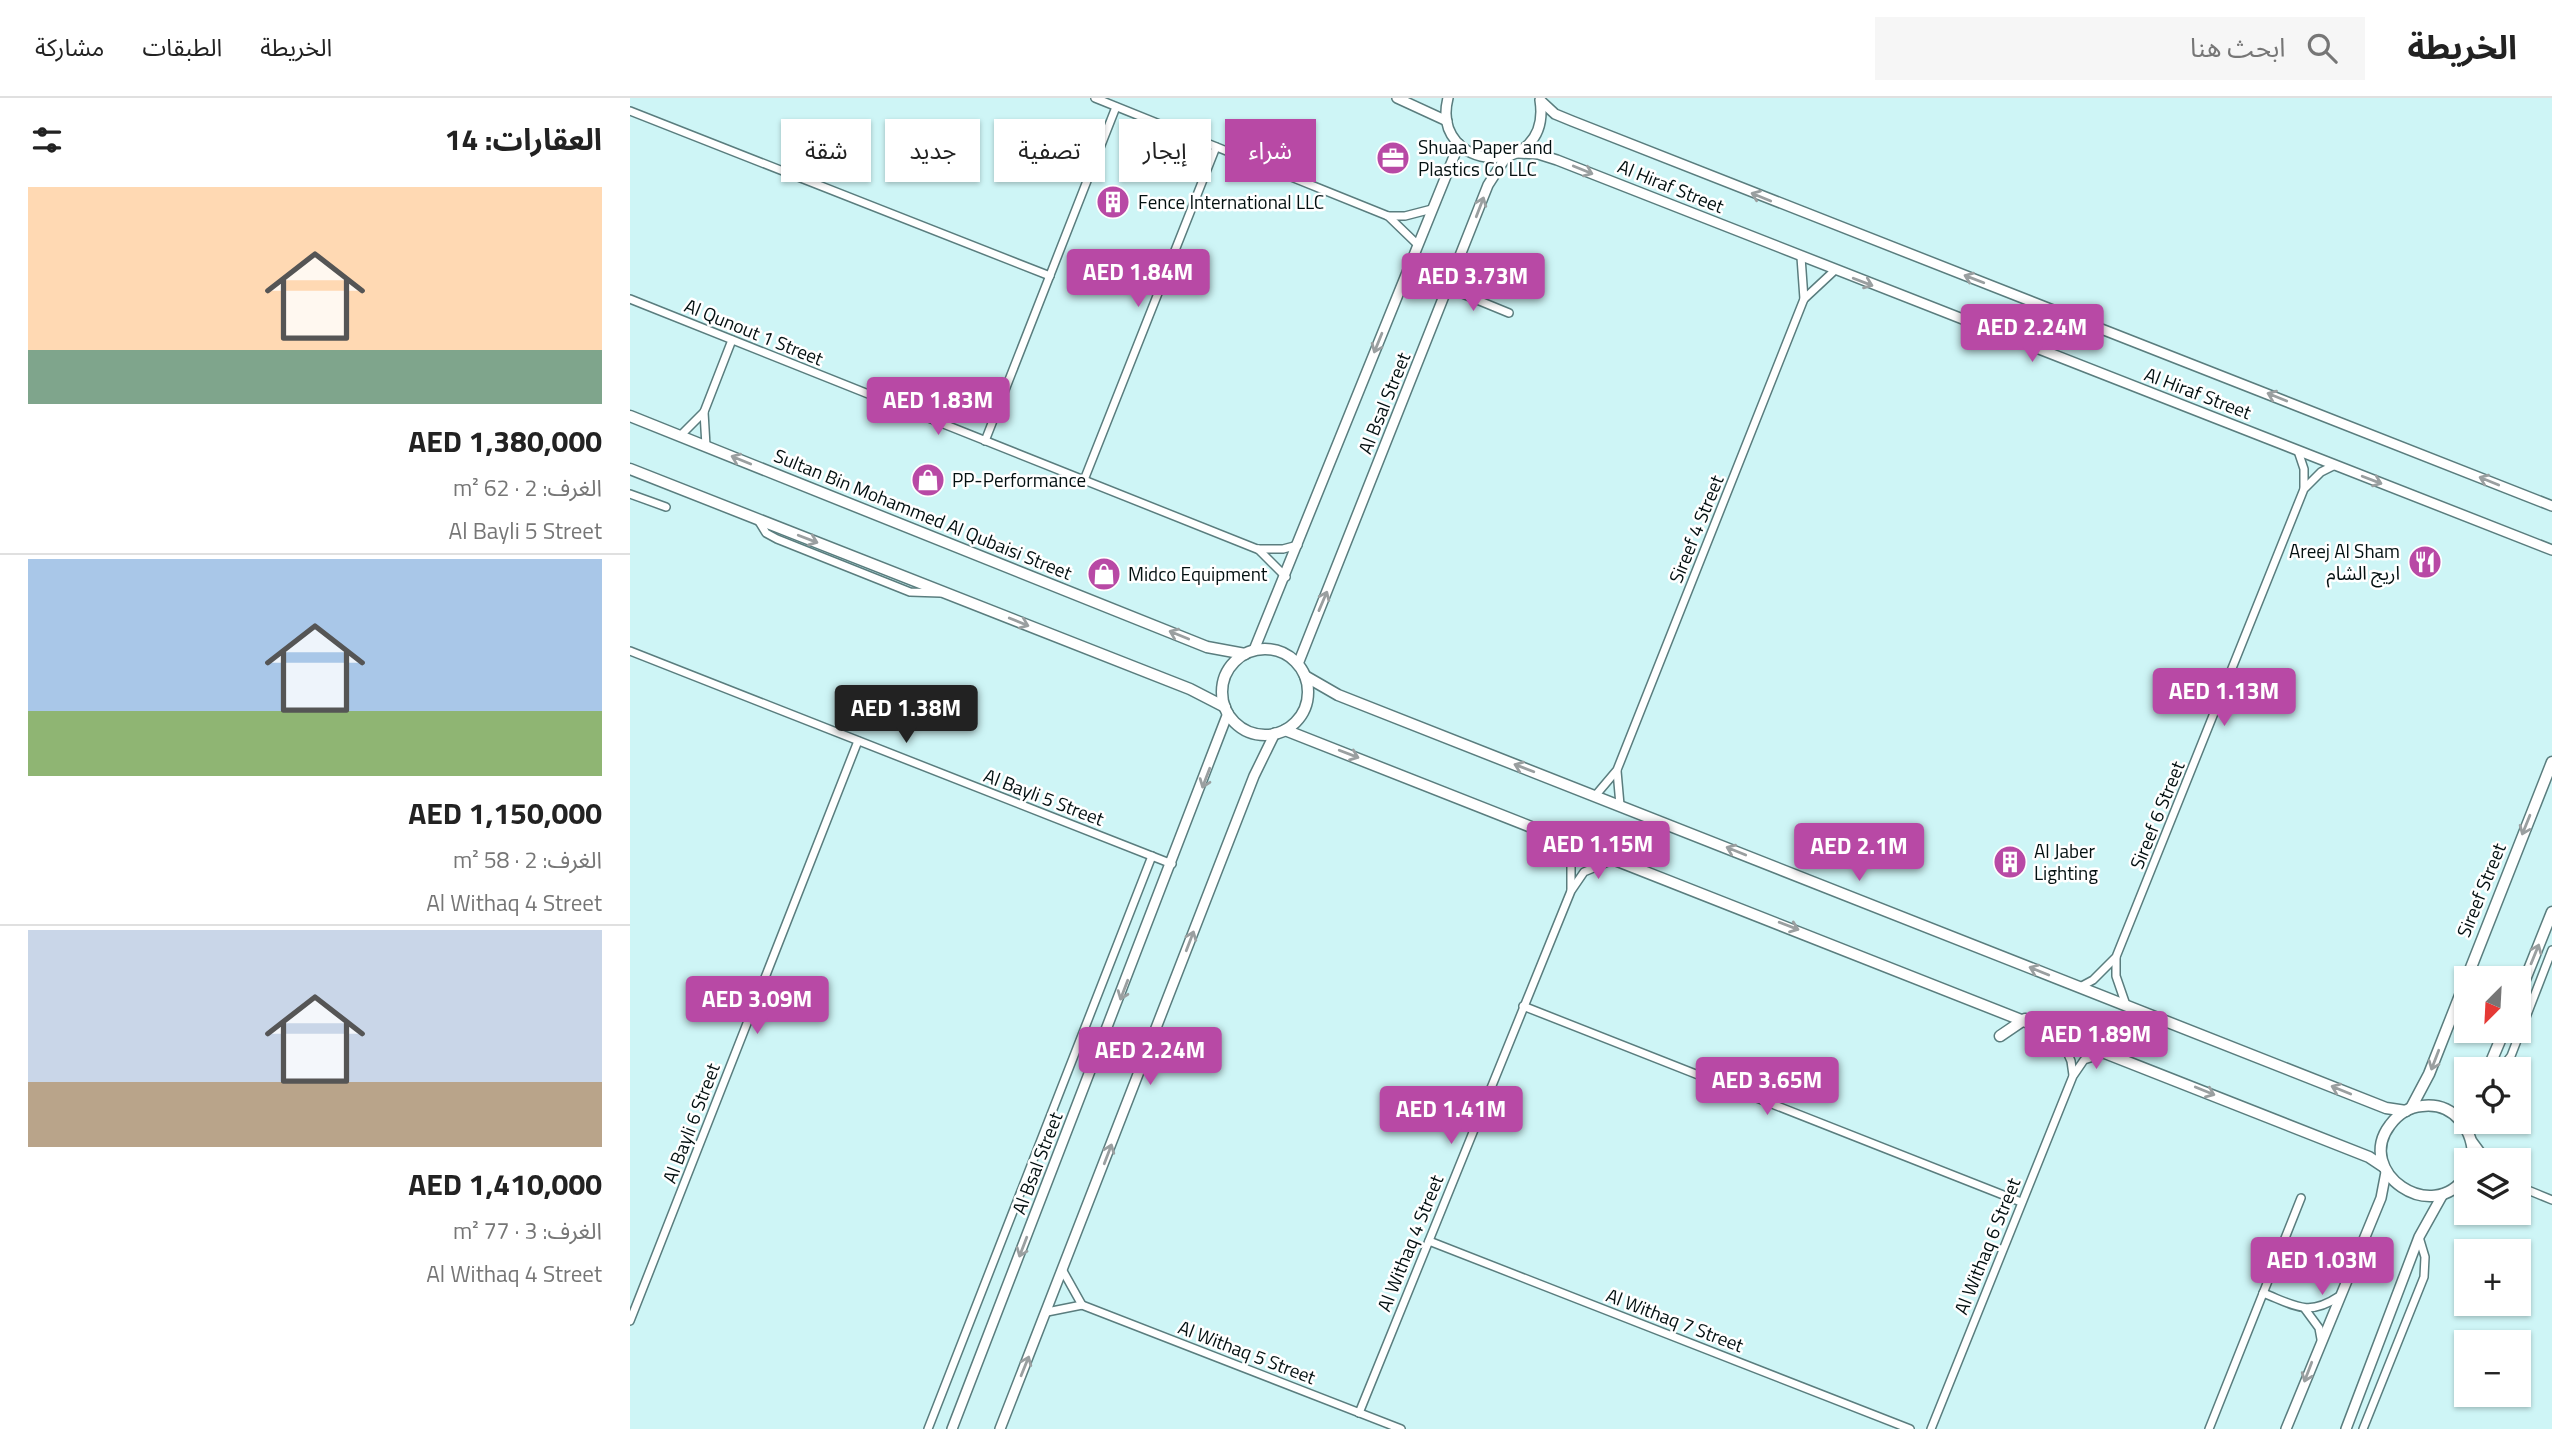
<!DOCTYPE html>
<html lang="ar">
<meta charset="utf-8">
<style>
body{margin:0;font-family:"Titillium Web","Noto Sans Arabic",sans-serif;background:#f6f6f6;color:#222;direction:rtl;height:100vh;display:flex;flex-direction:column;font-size:26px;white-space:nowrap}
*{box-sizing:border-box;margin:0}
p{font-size:23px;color:#767676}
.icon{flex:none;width:38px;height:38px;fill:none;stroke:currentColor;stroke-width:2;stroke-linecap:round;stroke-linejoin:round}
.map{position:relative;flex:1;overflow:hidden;direction:ltr}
.details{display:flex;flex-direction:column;background:#fff;width:630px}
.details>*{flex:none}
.banner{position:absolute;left:21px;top:21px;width:665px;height:63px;direction:rtl;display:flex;gap:14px}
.needle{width:46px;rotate:204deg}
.controls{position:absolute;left:1824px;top:868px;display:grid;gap:14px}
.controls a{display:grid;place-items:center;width:77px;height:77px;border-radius:0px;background:#fff;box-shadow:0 2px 5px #0004;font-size:35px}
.price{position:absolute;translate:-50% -60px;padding:0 16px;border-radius:7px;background:#b849a5;color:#fff;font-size:23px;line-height:46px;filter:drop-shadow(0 2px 4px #0008)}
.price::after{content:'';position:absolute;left:50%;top:42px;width:21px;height:16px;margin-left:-10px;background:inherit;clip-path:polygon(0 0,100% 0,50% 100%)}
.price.selected{background:#222;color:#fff}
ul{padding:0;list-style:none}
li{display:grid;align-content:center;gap:14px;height:371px;padding:0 28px}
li+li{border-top:2px solid #e0e0e0}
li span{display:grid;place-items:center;height:217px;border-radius:0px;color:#555}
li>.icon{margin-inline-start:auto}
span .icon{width:126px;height:126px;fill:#fffc;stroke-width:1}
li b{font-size:30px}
h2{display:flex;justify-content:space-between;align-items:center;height:84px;padding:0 28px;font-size:30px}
.tag{padding:0 24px;border-radius:0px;background:#fff;box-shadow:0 2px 5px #0004;font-size:24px;line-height:63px}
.tag.selected{background:#b849a5;color:#fff}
header{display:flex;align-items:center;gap:42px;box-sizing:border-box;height:98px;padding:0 35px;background:#fff;border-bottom:2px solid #e0e0e0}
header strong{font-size:33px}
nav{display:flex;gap:38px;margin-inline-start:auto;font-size:24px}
.search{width:490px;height:63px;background:#f6f6f6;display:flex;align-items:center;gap:18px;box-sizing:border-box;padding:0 24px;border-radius:0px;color:#767676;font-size:26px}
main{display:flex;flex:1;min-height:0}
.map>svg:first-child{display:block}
</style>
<header>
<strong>الخريطة</strong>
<div class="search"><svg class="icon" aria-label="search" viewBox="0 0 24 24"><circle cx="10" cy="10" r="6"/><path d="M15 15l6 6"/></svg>ابحث هنا</div>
<nav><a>الخريطة</a><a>الطبقات</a><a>مشاركة</a></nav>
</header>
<main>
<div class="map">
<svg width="1922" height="1331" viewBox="0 0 1922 1331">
<rect width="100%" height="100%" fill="#cef5f6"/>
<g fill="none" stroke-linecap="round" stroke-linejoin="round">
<defs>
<g id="minor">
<polyline points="465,0 758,118 787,146"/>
<polyline points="0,13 420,178"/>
<polyline points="758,118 775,118 802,111"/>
<polyline points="1171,159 1174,201"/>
<polyline points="818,190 879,215"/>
<polyline points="0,201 627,451 653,451 668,447"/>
<polyline points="74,314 76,348"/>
<polyline points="50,338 74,314 102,242"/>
<polyline points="355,343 486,9"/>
<polyline points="1668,353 1674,371 1674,390"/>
<polyline points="454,382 586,49"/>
<polyline points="0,396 36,409"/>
<polyline points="128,422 136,435 147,441 280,494 310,495"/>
<polyline points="628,451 656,479"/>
<polyline points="0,553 542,766"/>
<polyline points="987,673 990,707"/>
<polyline points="965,698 987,672 1174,201 1204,173"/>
<polyline points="925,738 941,768 941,792"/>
<polyline points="1486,860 1486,878 1496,907"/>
<polyline points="1450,889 1463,882 1486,859 1674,391 1691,374 1705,367"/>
<polyline points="893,908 1391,1104"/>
<polyline points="1429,936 1441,963 1443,977"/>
<polyline points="1871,971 1881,958 1922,852"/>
<polyline points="1843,1043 1857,1062"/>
<polyline points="1888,1088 1922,1102"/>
<polyline points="799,1143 1280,1331"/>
<polyline points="433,1173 452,1207"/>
<path d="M1633,1195C1664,1207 1678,1219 1708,1199"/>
<polyline points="1675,1211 1689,1230 1691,1241"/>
<polyline points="417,1214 452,1207 771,1331"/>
<polyline points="0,1223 228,643"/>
<polyline points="729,1315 941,793 954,774 983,762"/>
<polyline points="298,1331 522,758"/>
<polyline points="1301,1331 1443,978 1454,962 1476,955"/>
<polyline points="1579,1331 1671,1100"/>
<polyline points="1733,1331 1794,1179 1795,1159 1789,1139"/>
</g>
<g id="tertiary">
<polyline points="767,0 817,23"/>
<path d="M818,0C799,75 923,83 910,2"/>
<path d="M911,3L925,16L942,23C1268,154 1596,279 1922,408"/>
<polyline points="888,55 908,56 927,62 1922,452"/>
<polyline points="624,552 829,46"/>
<polyline points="668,566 858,87 876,59"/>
<polyline points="322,1331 598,615"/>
<polyline points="370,1331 624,678 645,635"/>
<polyline points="1656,1331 1751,1100 1756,1074"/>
<polyline points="1716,1331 1789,1139 1813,1096"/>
</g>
<g id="secondary">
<polyline points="0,318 577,549 615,556"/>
<polyline points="0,371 560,591 595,609"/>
<circle cx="635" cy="594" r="43"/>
<polyline points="675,578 708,597 1756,1010 1776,1013"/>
<polyline points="655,632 1739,1059 1754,1069"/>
<polyline points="1888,899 1922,814"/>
<polyline points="1370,938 1395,921"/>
<polyline points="1858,971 1874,933"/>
<polyline points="1781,1010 1799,976 1922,664"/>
<path d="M1836,1078C1802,1128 1724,1074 1760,1027C1768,1016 1779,1009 1792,1008C1825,1004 1844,1033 1843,1062"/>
</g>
</defs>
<use href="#minor" stroke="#5a7d7e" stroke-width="10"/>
<use href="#tertiary" stroke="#5a7d7e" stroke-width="12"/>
<use href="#secondary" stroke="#5a7d7e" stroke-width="13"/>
<use href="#minor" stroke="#fff" stroke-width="7"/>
<use href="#tertiary" stroke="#fff" stroke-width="9"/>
<use href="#secondary" stroke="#fff" stroke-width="10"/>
</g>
<defs><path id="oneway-shaft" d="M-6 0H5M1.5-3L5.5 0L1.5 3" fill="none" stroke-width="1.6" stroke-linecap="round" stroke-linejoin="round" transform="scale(1.75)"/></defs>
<g stroke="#9a9fa0">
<use href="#oneway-shaft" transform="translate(953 72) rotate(22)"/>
<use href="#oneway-shaft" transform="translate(1131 99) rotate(-158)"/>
<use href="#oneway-shaft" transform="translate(850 109) rotate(-69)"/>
<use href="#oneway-shaft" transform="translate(1344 181) rotate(-159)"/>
<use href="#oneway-shaft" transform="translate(1233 184) rotate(21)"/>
<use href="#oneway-shaft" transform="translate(748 245) rotate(112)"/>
<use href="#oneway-shaft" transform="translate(1647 299) rotate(-158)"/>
<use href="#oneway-shaft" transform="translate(111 362) rotate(-158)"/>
<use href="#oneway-shaft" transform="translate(1742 382) rotate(21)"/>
<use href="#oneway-shaft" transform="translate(1859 383) rotate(-158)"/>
<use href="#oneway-shaft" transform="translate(178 441) rotate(21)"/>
<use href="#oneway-shaft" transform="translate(693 503) rotate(-67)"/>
<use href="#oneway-shaft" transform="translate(389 524) rotate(22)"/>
<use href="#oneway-shaft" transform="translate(549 537) rotate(-158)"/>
<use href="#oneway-shaft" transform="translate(719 656) rotate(21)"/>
<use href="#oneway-shaft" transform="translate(894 670) rotate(-159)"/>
<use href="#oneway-shaft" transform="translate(576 680) rotate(111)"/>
<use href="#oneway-shaft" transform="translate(1896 727) rotate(112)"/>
<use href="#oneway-shaft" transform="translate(1106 753) rotate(-158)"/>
<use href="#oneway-shaft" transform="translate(1159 828) rotate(21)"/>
<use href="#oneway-shaft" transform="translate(560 843) rotate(-69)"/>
<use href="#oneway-shaft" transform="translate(1905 856) rotate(-68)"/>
<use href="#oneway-shaft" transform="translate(1409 873) rotate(-158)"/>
<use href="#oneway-shaft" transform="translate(494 892) rotate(111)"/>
<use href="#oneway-shaft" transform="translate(1805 962) rotate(111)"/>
<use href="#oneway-shaft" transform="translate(1711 992) rotate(-158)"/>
<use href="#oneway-shaft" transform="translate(1575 993) rotate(22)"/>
<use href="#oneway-shaft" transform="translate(478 1056) rotate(-69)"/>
<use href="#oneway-shaft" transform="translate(393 1149) rotate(111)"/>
<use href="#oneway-shaft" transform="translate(395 1268) rotate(-68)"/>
<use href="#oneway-shaft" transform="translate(1678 1274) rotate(111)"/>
</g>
<defs>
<symbol id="office-disc" viewBox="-11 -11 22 22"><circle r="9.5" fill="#b849a5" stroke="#fff"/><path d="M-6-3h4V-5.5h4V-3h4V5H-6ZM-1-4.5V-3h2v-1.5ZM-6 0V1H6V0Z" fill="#fff"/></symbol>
<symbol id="building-disc" viewBox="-11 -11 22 22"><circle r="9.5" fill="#b849a5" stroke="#fff"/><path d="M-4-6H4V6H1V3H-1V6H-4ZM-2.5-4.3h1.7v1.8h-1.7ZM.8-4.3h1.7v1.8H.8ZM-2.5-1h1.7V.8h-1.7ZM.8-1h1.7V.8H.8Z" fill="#fff"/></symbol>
<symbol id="shop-disc" viewBox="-11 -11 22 22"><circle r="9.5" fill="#b849a5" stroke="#fff"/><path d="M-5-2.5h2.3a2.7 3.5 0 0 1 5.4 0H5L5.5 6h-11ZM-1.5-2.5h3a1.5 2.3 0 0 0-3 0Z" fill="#fff"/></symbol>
<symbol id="restaurant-disc" viewBox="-11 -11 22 22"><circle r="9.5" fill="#b849a5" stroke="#fff"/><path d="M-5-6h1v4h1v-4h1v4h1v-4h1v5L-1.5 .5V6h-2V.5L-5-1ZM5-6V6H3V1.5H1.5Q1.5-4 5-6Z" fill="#fff"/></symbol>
</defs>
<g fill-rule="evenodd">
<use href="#office-disc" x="744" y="41" width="38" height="38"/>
<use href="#building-disc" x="464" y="85" width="38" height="38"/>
<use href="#shop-disc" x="279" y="363" width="38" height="38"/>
<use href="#restaurant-disc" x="1776" y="445" width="38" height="38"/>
<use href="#shop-disc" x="455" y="457" width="38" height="38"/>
<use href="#building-disc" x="1361" y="745" width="38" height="38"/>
</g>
<g text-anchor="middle" stroke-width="5" stroke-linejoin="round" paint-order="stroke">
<g font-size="19" fill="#031011" stroke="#fff" text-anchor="start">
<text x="788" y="56">Shuaa Paper and<tspan x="788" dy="22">Plastics Co LLC</tspan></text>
<text x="508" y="111">Fence International LLC</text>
<text x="322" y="389">PP-Performance</text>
<text x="1770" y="460" text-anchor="end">Areej Al Sham<tspan x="1770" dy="22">اريج الشام</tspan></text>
<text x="498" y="483">Midco Equipment</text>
<text x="1404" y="760">Al Jaber<tspan x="1404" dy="22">Lighting</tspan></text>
</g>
<g font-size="19" fill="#031011" stroke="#fff">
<text transform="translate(1041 88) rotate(22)" y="7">Al Hiraf Street</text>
<text transform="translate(124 234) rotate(22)" y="7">Al Qunout 1 Street</text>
<text transform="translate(1568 295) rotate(21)" y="7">Al Hiraf Street</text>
<text transform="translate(754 305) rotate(-68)" y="7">Al Bsal Street</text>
<text transform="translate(293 416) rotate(22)" y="7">Sultan Bin Mohammed Al Qubaisi Street</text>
<text transform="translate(1066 431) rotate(-68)" y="7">Sireef 4 Street</text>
<text transform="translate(414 699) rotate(21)" y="7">Al Bayli 5 Street</text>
<text transform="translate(1527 717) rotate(-68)" y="7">Sireef 6 Street</text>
<text transform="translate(1851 792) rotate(-68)" y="7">Sireef Street</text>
<text transform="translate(61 1025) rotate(-69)" y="7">Al Bayli 6 Street</text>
<text transform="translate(407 1065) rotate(-69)" y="7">Al Bsal Street</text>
<text transform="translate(780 1145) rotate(-68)" y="7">Al Withaq 4 Street</text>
<text transform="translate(1357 1148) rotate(-68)" y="7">Al Withaq 6 Street</text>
<text transform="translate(1045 1222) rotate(21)" y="7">Al Withaq 7 Street</text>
<text transform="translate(617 1254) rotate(21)" y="7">Al Withaq 5 Street</text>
</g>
</g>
</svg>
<div class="controls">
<a><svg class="needle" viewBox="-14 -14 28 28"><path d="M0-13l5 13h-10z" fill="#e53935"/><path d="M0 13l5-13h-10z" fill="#767676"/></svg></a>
<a><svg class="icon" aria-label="locate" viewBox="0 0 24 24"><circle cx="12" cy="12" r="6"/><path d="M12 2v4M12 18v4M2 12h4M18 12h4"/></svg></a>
<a><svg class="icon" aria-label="layers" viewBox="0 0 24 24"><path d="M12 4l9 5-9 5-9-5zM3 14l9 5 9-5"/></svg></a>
<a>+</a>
<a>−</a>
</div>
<b class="price" style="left:508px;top:211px">AED 1.84M</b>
<b class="price" style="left:843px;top:215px">AED 3.73M</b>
<b class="price" style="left:1402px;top:266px">AED 2.24M</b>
<b class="price" style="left:308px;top:339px">AED 1.83M</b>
<b class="price" style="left:1594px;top:630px">AED 1.13M</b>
<b class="price selected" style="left:276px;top:647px">AED 1.38M</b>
<b class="price" style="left:968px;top:783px">AED 1.15M</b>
<b class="price" style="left:1229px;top:785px">AED 2.1M</b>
<b class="price" style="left:127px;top:938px">AED 3.09M</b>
<b class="price" style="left:1466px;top:973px">AED 1.89M</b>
<b class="price" style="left:520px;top:989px">AED 2.24M</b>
<b class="price" style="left:1137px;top:1019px">AED 3.65M</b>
<b class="price" style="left:821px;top:1048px">AED 1.41M</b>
<b class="price" style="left:1692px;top:1199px">AED 1.03M</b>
<div class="banner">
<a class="tag selected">شراء</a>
<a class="tag">إيجار</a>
<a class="tag">تصفية</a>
<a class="tag">جديد</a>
<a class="tag">شقة</a>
</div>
</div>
<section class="details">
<h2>العقارات: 14<svg class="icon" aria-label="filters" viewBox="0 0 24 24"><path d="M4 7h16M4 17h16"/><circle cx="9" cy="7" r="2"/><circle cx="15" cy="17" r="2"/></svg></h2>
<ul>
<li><span style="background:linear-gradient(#ffd9b3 75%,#7fa58c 0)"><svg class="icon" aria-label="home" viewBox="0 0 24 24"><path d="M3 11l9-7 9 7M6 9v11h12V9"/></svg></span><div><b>AED 1,380,000</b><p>الغرف: 2 · 62 m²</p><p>Al Bayli 5 Street</p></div></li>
<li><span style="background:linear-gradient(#a9c7e8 70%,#8fb573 0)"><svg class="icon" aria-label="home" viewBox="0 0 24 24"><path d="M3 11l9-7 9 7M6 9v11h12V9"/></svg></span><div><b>AED 1,150,000</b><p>الغرف: 2 · 58 m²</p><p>Al Withaq 4 Street</p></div></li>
<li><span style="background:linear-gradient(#c9d6e8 70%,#b9a48a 0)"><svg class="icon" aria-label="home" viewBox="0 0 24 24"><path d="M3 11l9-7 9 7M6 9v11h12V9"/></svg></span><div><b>AED 1,410,000</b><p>الغرف: 3 · 77 m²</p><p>Al Withaq 4 Street</p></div></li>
</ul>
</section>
</main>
